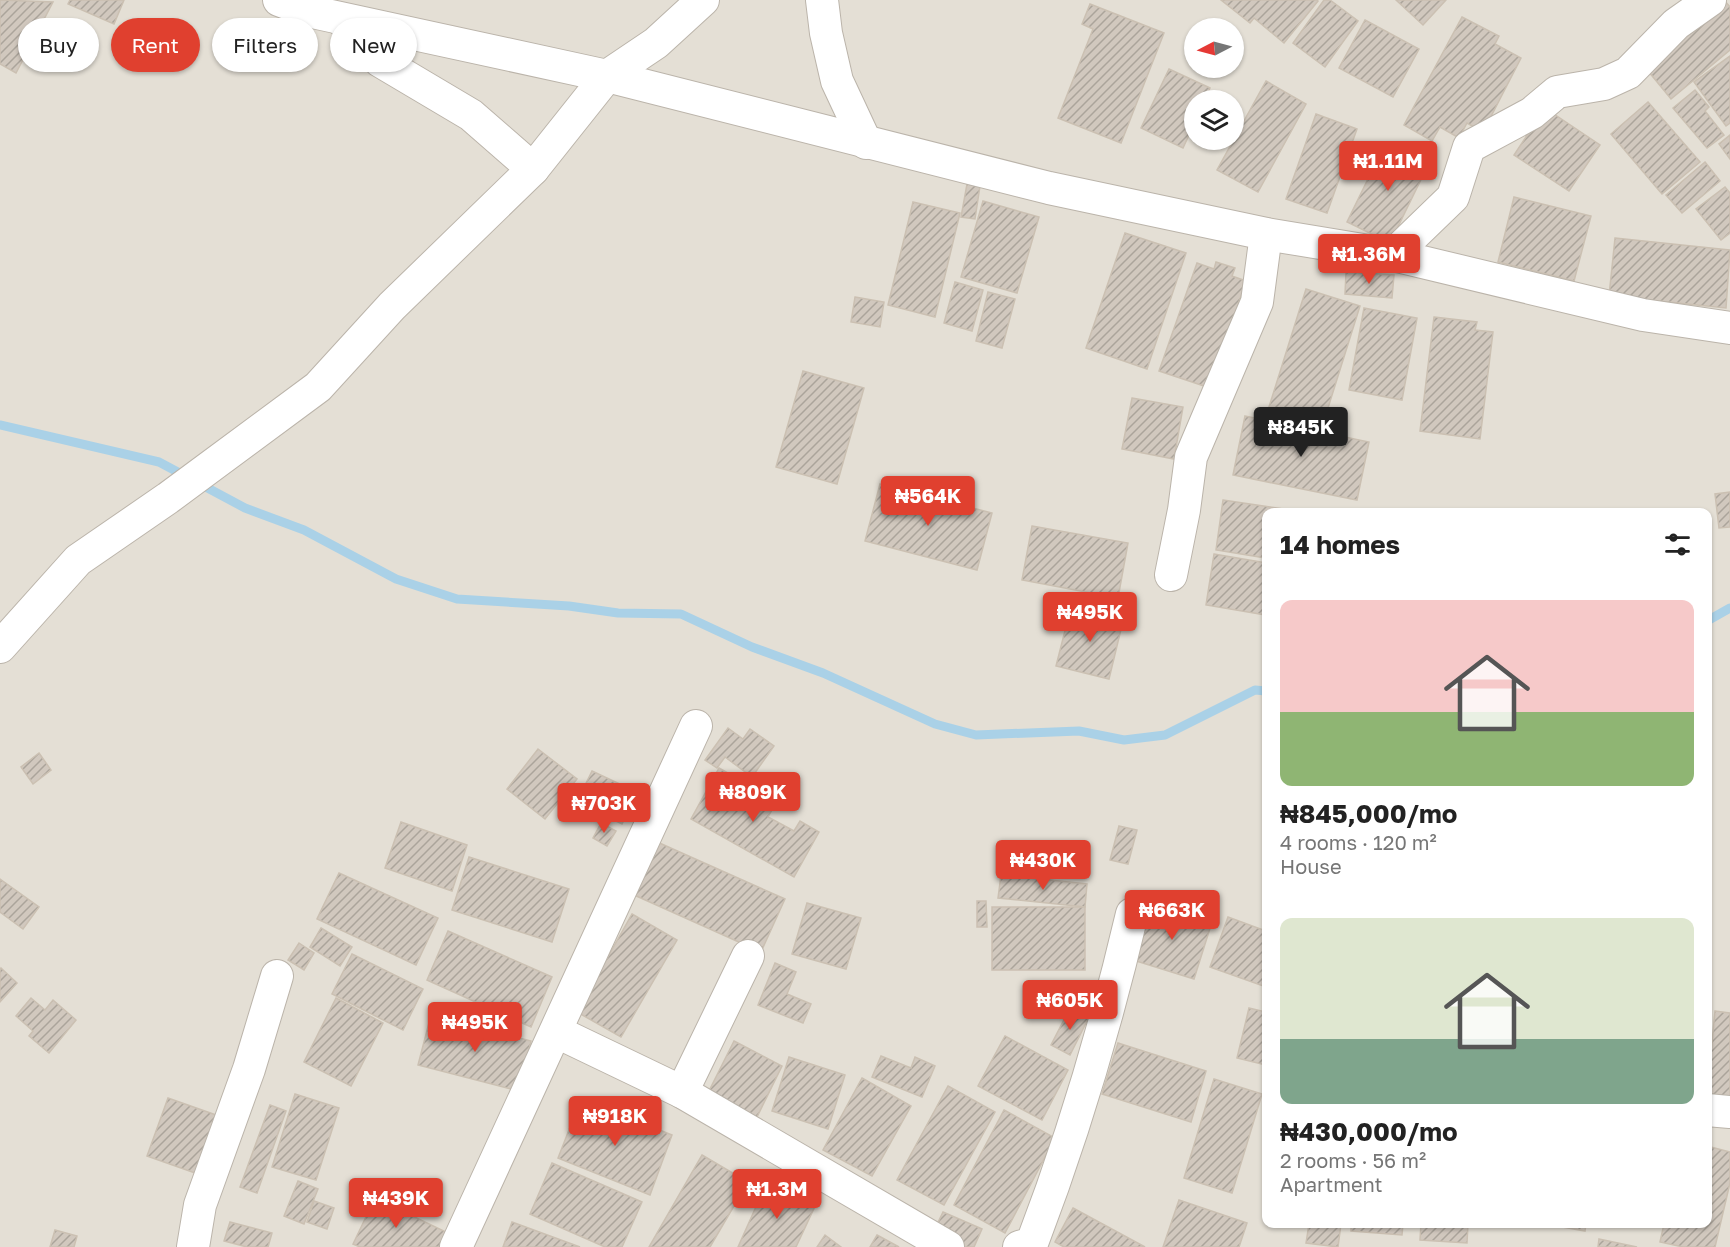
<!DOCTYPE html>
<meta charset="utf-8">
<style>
body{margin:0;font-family:"Golos Text",sans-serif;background:#f6f6f6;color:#222;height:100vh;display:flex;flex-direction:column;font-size:22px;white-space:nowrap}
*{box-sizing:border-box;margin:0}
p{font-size:20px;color:#767676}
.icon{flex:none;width:33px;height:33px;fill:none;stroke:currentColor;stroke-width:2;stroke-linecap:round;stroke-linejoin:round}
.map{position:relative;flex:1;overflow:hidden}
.panel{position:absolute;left:1262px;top:508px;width:450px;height:720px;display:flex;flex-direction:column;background:#fff;border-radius:12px;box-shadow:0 2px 4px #0004}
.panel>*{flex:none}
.banner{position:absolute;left:18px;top:18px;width:570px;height:54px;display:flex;gap:12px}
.needle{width:39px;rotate:264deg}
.tools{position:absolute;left:1184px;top:18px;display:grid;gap:12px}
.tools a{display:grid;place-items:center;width:60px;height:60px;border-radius:50%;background:#fff;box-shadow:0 2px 4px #0004;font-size:30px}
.price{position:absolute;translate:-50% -51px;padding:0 14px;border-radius:6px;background:#e0402f;color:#fff;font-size:20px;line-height:39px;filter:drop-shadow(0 2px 3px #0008)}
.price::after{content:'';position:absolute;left:50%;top:36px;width:18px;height:14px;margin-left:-9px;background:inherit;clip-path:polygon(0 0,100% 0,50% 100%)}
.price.current{background:#222;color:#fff}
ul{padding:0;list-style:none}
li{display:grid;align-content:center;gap:12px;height:318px;padding:0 18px}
li span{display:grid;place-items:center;height:186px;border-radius:12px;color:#555}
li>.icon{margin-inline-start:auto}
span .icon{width:108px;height:108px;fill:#fffc;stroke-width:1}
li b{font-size:26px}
h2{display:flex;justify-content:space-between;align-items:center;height:72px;padding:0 18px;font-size:26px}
.chip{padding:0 21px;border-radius:27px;background:#fff;box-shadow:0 2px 4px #0004;font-size:21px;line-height:54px}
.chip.current{background:#e0402f;color:#fff}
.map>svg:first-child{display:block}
</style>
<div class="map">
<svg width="1730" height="1247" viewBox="0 0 1730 1247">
<defs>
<pattern id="building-hatch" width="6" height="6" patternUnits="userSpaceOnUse" patternTransform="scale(1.5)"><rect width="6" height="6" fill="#d1c8be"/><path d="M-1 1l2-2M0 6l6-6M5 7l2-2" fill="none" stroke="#aba49b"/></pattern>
</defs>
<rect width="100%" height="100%" fill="#f1ede7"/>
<path fill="#e4dfd5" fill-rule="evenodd" d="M0,0H1730V1247H0ZM1194,28H1233V68H1194ZM1194,100H1233V140H1194ZM1266,513H1707V1224H1266Z"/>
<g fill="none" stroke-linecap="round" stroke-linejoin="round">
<g stroke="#aad1e7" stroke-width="9">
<polyline points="0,425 159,462 245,508 304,530 396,579 457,599 569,606 618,613 681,614 752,647 823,673 935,724 976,735 1079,731 1124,740 1165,735 1255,690 1266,691"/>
<polyline points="1707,621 1730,608"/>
</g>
</g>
<g fill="url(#building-hatch)" stroke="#cbc0b2" stroke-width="1.5">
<polygon points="0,0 53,2 16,73 0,64"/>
<polygon points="70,0 124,0 114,24 68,4"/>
<polygon points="1221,0 1317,0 1318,1 1284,43 1254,18 1250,23"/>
<polygon points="1324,0 1330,0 1358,21 1325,67 1293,43"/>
<polygon points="1396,0 1446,0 1423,25"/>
<polygon points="1724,0 1730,7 1730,50 1671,99 1644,66"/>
<polygon points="1090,4 1164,33 1121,143 1058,118 1093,29 1082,24"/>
<polygon points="1462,17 1499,36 1495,44 1521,58 1483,132 1467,123 1459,138 1440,127 1432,141 1404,125"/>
<polygon points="1365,20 1419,49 1393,97 1339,68"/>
<polygon points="1730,56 1730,123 1726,126 1694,82"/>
<polygon points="1169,69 1210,88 1205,100 1194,100 1194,124 1183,148 1141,128"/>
<polygon points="1266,81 1306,104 1258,192 1217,170"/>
<polygon points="1695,90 1709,107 1705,111 1724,135 1707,148 1673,108"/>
<polygon points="1648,102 1700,162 1662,194 1611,134"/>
<polygon points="1545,108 1600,145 1569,191 1514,155"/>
<polygon points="1316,114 1357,129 1327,213 1286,199"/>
<polygon points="1730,135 1730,159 1719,144"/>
<polygon points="1386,142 1429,163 1390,243 1347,222"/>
<polygon points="1705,162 1720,181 1682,213 1666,195"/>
<polygon points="967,184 980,186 975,219 961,217"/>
<polygon points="1725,187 1730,193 1730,233 1721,240 1696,209"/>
<polygon points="1514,197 1591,216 1574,281 1498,262"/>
<polygon points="983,201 1039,217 1017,293 961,277"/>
<polygon points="913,202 960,213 935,317 888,305"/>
<polygon points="1125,233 1186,253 1147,369 1086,348"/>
<polygon points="1615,238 1730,250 1726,308 1609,296"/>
<polygon points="1216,262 1235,268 1232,276 1246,281 1210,388 1159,371 1197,263 1214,269"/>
<polygon points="1346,272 1394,275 1392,298 1345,294"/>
<polygon points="955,282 983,290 972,331 944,323"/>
<polygon points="1306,289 1360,306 1322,427 1268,410"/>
<polygon points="988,292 1015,299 1002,348 976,341"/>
<polygon points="855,297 884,302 880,327 851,322"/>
<polygon points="1364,308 1417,318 1402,400 1349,390"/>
<polygon points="1434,317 1477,322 1475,330 1493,332 1480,439 1420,431"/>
<polygon points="803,371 864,388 837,484 776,467"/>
<polygon points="1132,398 1183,407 1174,459 1122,449"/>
<polygon points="1245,416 1369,442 1357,500 1233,475"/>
<polygon points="880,484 992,513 977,570 865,541"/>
<polygon points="1730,492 1730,527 1719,528 1715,494"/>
<polygon points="1223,500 1297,511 1297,513 1266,513 1266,558 1216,550"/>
<polygon points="1032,526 1128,543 1118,598 1022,580"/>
<polygon points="1214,554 1266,563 1266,615 1206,605"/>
<polygon points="1071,607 1123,621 1109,679 1056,666"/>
<polygon points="728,728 743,739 750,729 774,746 752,777 725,757 717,768 705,760"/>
<polygon points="538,749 577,779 545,819 507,789"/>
<polygon points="39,753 51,770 33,784 21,767"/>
<polygon points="719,768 777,801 768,817 794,831 800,821 819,832 794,877 691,819"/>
<polygon points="592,771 637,792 622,824 577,802"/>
<polygon points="401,822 467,845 452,891 385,868"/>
<polygon points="601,823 616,831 607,846 593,838"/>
<polygon points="1119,826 1137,830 1128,864 1110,860"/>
<polygon points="655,841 785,899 761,952 632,894"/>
<polygon points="469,857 569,889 552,942 452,910"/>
<polygon points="339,873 438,918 416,965 317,919"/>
<polygon points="1001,875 1087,884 1085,907 998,898"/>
<polygon points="0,879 39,907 23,929 0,912"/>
<polygon points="977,901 986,901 987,927 977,927"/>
<polygon points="1151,902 1212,922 1194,979 1133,960"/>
<polygon points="807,903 861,918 846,969 792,954"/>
<rect x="992" y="907" width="93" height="63"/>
<polygon points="632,914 677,940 621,1037 577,1012"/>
<polygon points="1228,917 1266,931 1266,987 1210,967"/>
<polygon points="321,928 352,947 340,966 310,947"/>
<polygon points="448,931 552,977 531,1027 427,980"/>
<polygon points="299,943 314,953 304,970 288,960"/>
<polygon points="352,954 423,989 403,1030 332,994"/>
<polygon points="775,963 796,972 787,994 811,1004 803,1023 758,1005"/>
<polygon points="1,968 17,983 0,1002 0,970"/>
<polygon points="31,998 45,1010 53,1000 76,1020 49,1053 29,1036 33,1031 16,1016"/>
<polygon points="336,998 383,1023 351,1086 304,1062"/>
<polygon points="1070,1008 1089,1017 1070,1055 1051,1045"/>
<polygon points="1249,1008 1266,1012 1266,1065 1237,1058"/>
<polygon points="1715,1011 1730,1013 1730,1097 1707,1095"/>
<polygon points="431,1015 531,1041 519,1091 418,1065"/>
<polygon points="1005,1036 1068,1070 1042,1120 978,1086"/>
<polygon points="734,1041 782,1066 756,1119 707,1095"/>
<polygon points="1118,1043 1206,1071 1191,1122 1102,1094"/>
<polygon points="881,1056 911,1068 915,1057 935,1066 922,1097 872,1077"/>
<polygon points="789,1057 845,1075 828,1129 772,1111"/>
<polygon points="862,1078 911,1106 872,1176 823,1150"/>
<polygon points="1214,1079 1262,1094 1232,1193 1184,1178"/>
<polygon points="948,1086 995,1112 944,1205 897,1180"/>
<polygon points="295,1094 339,1108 316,1180 272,1167"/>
<polygon points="168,1098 219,1116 198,1174 147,1156"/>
<polygon points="581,1099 672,1135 650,1195 558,1158"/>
<polygon points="270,1105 286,1111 257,1193 240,1187"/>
<polygon points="1004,1110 1055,1138 1005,1233 954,1205"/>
<polygon points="1707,1146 1730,1152 1730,1183 1715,1247 1683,1247 1660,1242 1664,1224 1707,1224"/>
<polygon points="702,1155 748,1182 710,1247 649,1247"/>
<polygon points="552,1163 642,1202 622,1247 605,1247 530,1214"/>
<polygon points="298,1181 318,1189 304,1224 284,1216"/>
<polygon points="767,1182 816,1204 796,1247 738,1247"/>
<polygon points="375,1198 446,1232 439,1247 360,1247 353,1244"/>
<polygon points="1179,1200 1247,1223 1239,1247 1163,1247"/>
<polygon points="314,1201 334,1208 327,1229 307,1222"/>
<polygon points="1073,1208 1145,1247 1064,1247 1055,1242"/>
<polygon points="943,1212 982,1229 974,1247 964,1247 933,1233"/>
<polygon points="230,1222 272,1233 268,1247 247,1247 224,1241"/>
<polygon points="512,1222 580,1247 503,1247"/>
<polygon points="1309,1224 1341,1224 1338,1247 1306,1243"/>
<polygon points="1351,1224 1403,1224 1402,1235 1351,1231"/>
<polygon points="1421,1224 1468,1224 1467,1243 1420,1240"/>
<polygon points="1546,1224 1586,1224 1585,1231"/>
<polygon points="55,1230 77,1236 74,1247 50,1247"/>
<polygon points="825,1235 841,1247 817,1247"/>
<polygon points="877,1235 899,1247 870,1247"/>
<polygon points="1599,1239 1637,1247 1598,1247"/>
</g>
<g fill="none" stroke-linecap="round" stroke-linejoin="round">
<defs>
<g id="street">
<polyline points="279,0 308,11 607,76 1049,188 1266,234 1393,255 1643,315 1730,328"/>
<polyline points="822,0 826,33 837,81 866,143"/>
<polyline points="341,19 380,61 471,115 533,169"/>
<polyline points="1393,255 1453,197 1469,147 1532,113 1557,92 1604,84 1628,73 1676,24 1710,0"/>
<polyline points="1171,575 1184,510 1191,457 1257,302 1266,234"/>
<polyline points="0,647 78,560 168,498 318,387 392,306 533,169 607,76 656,43 703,0"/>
<polyline points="557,1032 682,1092 948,1247"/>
<polyline points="682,1092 748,956"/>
<polyline points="1707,1110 1730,1112"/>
<polyline points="193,1247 200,1205 249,1069 277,976"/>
<polyline points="456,1247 696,726"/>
<path d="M1019,1247L1032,1243C1073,1136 1106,1025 1132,914"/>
</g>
</defs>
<use href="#street" stroke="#bbb4aa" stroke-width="34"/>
<use href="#street" stroke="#fff" stroke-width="32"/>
</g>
</svg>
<div class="tools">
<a><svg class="needle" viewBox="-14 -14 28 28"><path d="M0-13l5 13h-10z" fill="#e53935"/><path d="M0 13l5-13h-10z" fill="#767676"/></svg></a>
<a><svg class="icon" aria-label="layers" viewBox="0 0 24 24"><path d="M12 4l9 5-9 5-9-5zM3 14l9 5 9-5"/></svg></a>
</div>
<b class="price" style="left:1388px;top:192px">₦1.11M</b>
<b class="price" style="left:1369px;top:285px">₦1.36M</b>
<b class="price current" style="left:1301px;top:458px">₦845K</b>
<b class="price" style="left:928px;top:527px">₦564K</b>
<b class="price" style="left:1090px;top:643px">₦495K</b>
<b class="price" style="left:753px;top:823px">₦809K</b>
<b class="price" style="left:604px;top:834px">₦703K</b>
<b class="price" style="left:1043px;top:891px">₦430K</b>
<b class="price" style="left:1172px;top:941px">₦663K</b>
<b class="price" style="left:1070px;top:1031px">₦605K</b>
<b class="price" style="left:475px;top:1053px">₦495K</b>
<b class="price" style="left:615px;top:1147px">₦918K</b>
<b class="price" style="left:777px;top:1220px">₦1.3M</b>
<b class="price" style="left:396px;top:1229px">₦439K</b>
<div class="banner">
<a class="chip">Buy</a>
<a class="chip current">Rent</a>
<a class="chip">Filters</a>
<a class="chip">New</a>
</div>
<section class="panel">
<h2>14 homes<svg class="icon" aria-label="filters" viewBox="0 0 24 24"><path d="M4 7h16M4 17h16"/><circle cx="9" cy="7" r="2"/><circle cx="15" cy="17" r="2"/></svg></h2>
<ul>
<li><span style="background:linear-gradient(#f6c9c9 60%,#8fb573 0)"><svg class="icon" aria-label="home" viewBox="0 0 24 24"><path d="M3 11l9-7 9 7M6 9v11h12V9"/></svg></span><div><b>₦845,000/mo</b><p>4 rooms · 120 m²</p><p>House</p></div></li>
<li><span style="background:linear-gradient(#dfe7d0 65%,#7fa58c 0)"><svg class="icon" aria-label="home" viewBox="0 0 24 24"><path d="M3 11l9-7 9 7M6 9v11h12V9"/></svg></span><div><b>₦430,000/mo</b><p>2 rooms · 56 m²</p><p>Apartment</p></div></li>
</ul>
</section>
</div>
